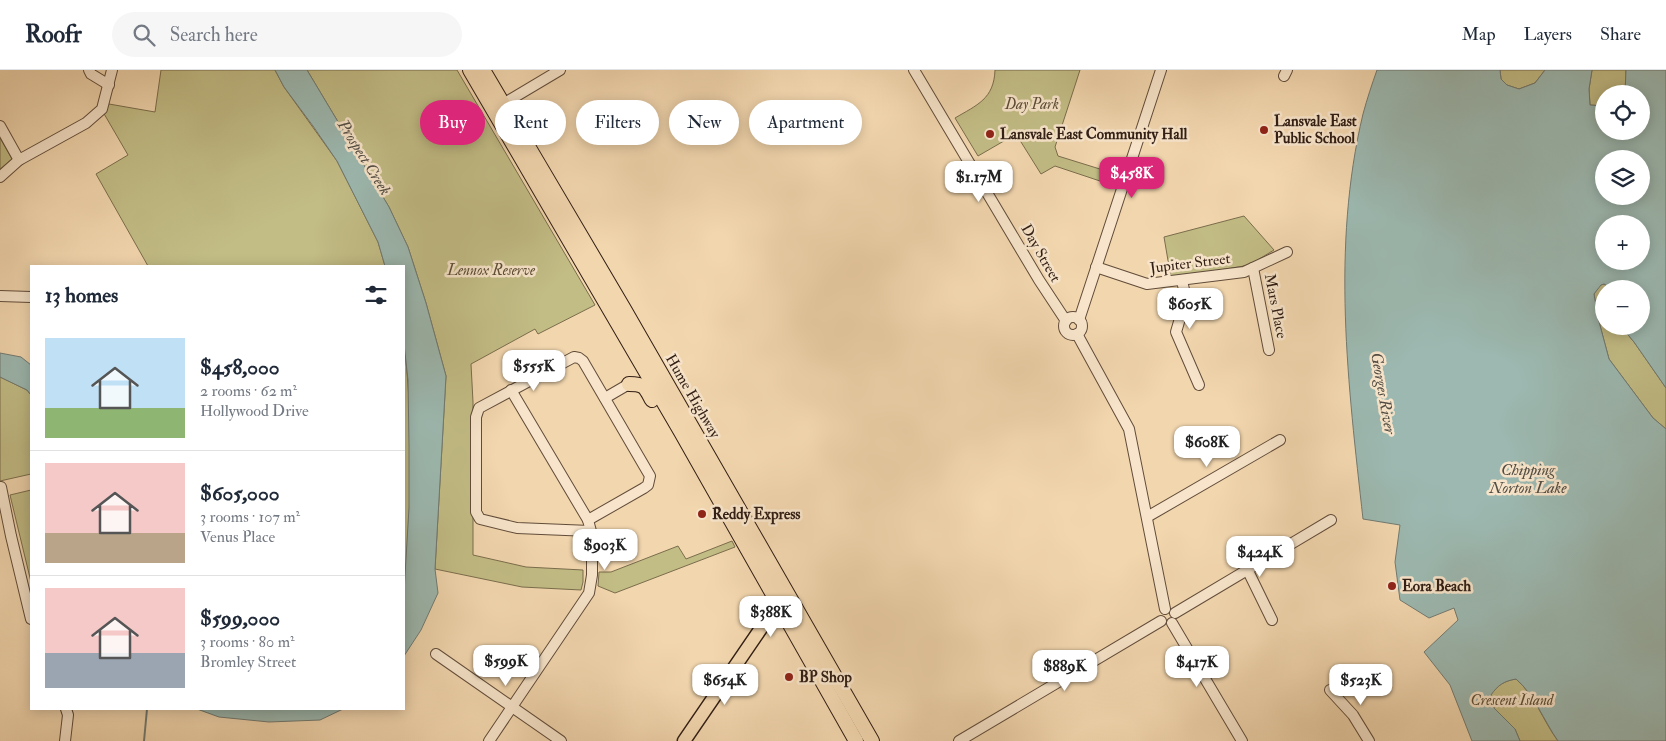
<!DOCTYPE html>
<meta charset="utf-8">
<style>
body{margin:0;font-family:"IM FELL Double Pica",serif;background:#f6f6f7;color:#1f2937;height:100vh;display:flex;flex-direction:column;font-size:19px;white-space:nowrap}
*{box-sizing:border-box;margin:0}
p{font-size:16px;color:#747a83}
.icon{flex:none;width:28px;height:28px;fill:none;stroke:currentColor;stroke-width:2;stroke-linecap:round;stroke-linejoin:round}
.map{position:relative;flex:1;overflow:hidden}
.panel{position:absolute;left:30px;top:195px;width:375px;height:445px;display:flex;flex-direction:column;background:#fff;border-radius:0px;box-shadow:0 2px 12px #0003}
.panel>*{flex:none}
.guide{position:absolute;left:420px;top:30px;width:475px;height:45px;display:flex;gap:10px}
.fabs{position:absolute;left:1595px;top:15px;display:grid;gap:10px}
.fabs a{display:grid;place-items:center;width:55px;height:55px;border-radius:50%;background:#fff;box-shadow:0 2px 12px #0003;font-size:25px}
.price{position:absolute;translate:-50% -42px;padding:0 11px;border-radius:10px;background:#fff;color:#222;font-size:16px;line-height:32px;filter:drop-shadow(0 1px 2px #0008)}
.price::after{content:'';position:absolute;left:50%;top:30px;width:15px;height:11px;margin-left:-8px;background:inherit;clip-path:polygon(0 0,100% 0,50% 100%)}
.price.on{background:#db2777;color:#fff}
ul{padding:0;list-style:none}
li{display:flex;align-items:center;gap:15px;height:125px;padding:0 15px}
li+li{border-top:1px solid #e0e1e3}
li span{display:grid;place-items:center;flex:none;width:140px;height:100px;border-radius:0px;color:#555}
li>.icon{margin-inline-start:auto}
span .icon{width:60px;height:60px;fill:#fffc;stroke-width:1}
li b{font-size:21px}
h2{display:flex;justify-content:space-between;align-items:center;height:60px;padding:0 15px;font-size:21px}
.chip{padding:0 18px;border-radius:22px;background:#fff;box-shadow:0 2px 12px #0003;font-size:18px;line-height:45px}
.chip.on{background:#db2777;color:#fff}
header{display:flex;align-items:center;gap:30px;box-sizing:border-box;height:70px;padding:0 25px;background:#fff;border-bottom:1px solid #e0e1e3}
header strong{font-size:24px}
nav{display:flex;gap:28px;margin-inline-start:auto;font-size:18px}
.search{width:350px;height:45px;background:#f6f6f7;display:flex;align-items:center;gap:12px;box-sizing:border-box;padding:0 18px;border-radius:28px;color:#747a83;font-size:19px}
.map>svg:first-child{display:block}
</style>
<header>
<strong>Roofr</strong>
<div class="search"><svg class="icon" aria-label="search" viewBox="0 0 24 24"><circle cx="10" cy="10" r="6"/><path d="M15 15l6 6"/></svg>Search here</div>
<nav><a>Map</a><a>Layers</a><a>Share</a></nav>
</header>
<div class="map">
<svg width="1666" height="671" viewBox="0 0 1666 671">
<rect width="100%" height="100%" fill="#f2d6ae"/>
<filter id="stains"><feTurbulence type="fractalNoise" baseFrequency=".004" numOctaves="4"/><feColorMatrix values="0 0 0 0 .2 0 0 0 0 .09 0 0 0 0 .02 0 0 0 .5 -.17"/></filter>
<radialGradient id="worn" r=".72"><stop offset=".6" stop-color="#630" stop-opacity="0"/><stop offset="1" stop-color="#630" stop-opacity=".3"/></radialGradient>
<g fill="#c2bc85" stroke="#7a6d4c">
<polygon points="161,0 275,0 284,17 337,91 378,172 385,196 148,196 96,104 128,85 103,42 109,34 155,42"/>
<polygon points="307,0 457,0 595,235 538,264 535,259 471,294 473,332 473,485 526,497 583,500 583,512 581,520 522,517 435,499 446,306 426,233 408,177 389,137"/>
<path d="M995,0H1080L1055,77L1058,86L1116,104L1112,115L1055,96L1041,104L1016,64L978,86L955,48C977,35 994,29 995,0Z"/>
<polygon points="1500,0 1545,0 1535,13 1519,19 1507,15 1501,9"/>
<polygon points="1592,0 1626,0 1625,24 1604,24 1604,36 1590,35 1589,19"/>
<polygon points="0,68 12,89 0,99"/>
<polygon points="1244,146 1274,180 1251,194 1244,196 1171,208 1164,167"/>
<polygon points="1604,214 1613,219 1604,219 1604,256 1624,256 1624,260 1634,272 1666,318 1666,359 1653,348 1609,289 1598,248 1594,224 1598,217 1601,215"/>
<path d="M404,274C414,353 411,442 404,522Z"/>
<polygon points="0,307 27,320 31,325 31,404 0,411"/>
<polygon points="31,420 31,512 10,425"/>
<polygon points="732,471 735,477 615,523 598,516 599,502 611,502 678,476 686,489"/>
<path d="M1516,609C1535,625 1543,651 1558,671H1520L1515,659L1494,638L1491,624C1498,615 1504,611 1516,609Z"/>
</g>
<g fill="#9cb8b0" stroke="#717a72" fill-rule="evenodd">
<polygon points="275,0 307,0 389,137 408,177 426,233 446,306 435,499 438,523 421,560 404,586 404,522 409,438 409,376 408,310 404,274 404,196 385,196 378,172 337,91 313,56 284,17"/>
<path d="M1377,0H1500L1501,9L1507,15L1519,19L1535,13L1545,0H1592L1589,19L1590,35L1604,36V61H1641V24H1625L1626,0H1666V318L1634,272L1624,260V256H1641V219H1613L1604,214L1601,215L1594,224L1598,248L1609,289L1653,348L1666,359V671H1558C1544,651 1534,624 1516,609C1504,611 1498,615 1491,625L1494,638L1515,659L1520,671H1472L1450,615L1424,582L1458,550L1454,538L1429,548L1400,530L1395,492L1400,455L1363,449C1348,314 1331,178 1363,44C1367,29 1372,14 1377,0ZM1604,89H1641V126H1604ZM1604,154H1641V191H1604Z"/>
<polygon points="0,283 21,287 31,295 31,325 27,320 0,307"/>
<polygon points="197,639 343,639 320,650 269,652 219,647"/>
</g>
<g fill="none" stroke-linecap="round" stroke-linejoin="round">
<polyline stroke="#717a72" stroke-width="2" points="144,671 147,639"/>
<defs>
<g id="minor">
<polyline points="89,0 91,4 109,15"/>
<polyline points="914,0 1039,210 1066,251"/>
<polyline points="1284,6 1287,0"/>
<polyline points="503,34 560,0"/>
<polyline points="0,56 19,90"/>
<polyline points="0,107 19,90 86,53 102,39 112,0"/>
<polyline points="1096,197 1147,214 1244,202 1287,182"/>
<polyline points="1253,198 1269,280"/>
<polyline points="1182,211 1186,228 1176,262 1199,315"/>
<polyline points="0,226 31,227"/>
<circle cx="1073" cy="256" r="9"/>
<polyline points="1079,250 1161,0"/>
<polyline points="1077,264 1129,359 1165,539"/>
<polyline points="605,328 629,314"/>
<polyline points="1,417 11,466 31,549"/>
<polyline points="1147,447 1280,370"/>
<polyline points="588,450 644,418 648,415 650,406 583,291 579,288 574,287 479,338 476,347 476,442 480,449 517,458 590,461"/>
<polyline points="1248,501 1272,550"/>
<polyline points="1175,543 1331,450"/>
<polyline points="1172,553 1242,671"/>
<polyline points="436,584 561,671"/>
<polyline points="1330,620 1353,645 1369,671"/>
<polyline points="65,671 68,645 66,639"/>
<polyline points="489,671 589,523 592,505 592,465 588,450 511,320"/>
<polyline points="959,671 1161,551"/>
</g>
<polyline id="major" points="684,671 764,554 779,535 787,531"/>
<g id="highway">
<polyline points="470,0 681,362 856,671"/>
<polyline points="483,0 624,239 872,671"/>
<path d="M629,314C645,314 645,317 652,330"/>
</g>
</defs>
<use href="#minor" stroke="#614c3a" stroke-width="12"/>
<use href="#major" stroke="#311e14" stroke-width="15"/>
<use href="#highway" stroke="#311e14" stroke-width="16"/>
<use href="#minor" stroke="#f7e4ca" stroke-width="10"/>
<use href="#major" stroke="#f2d6ae" stroke-width="12"/>
<use href="#highway" stroke="#f2d6ae" stroke-width="14"/>
</g>
<g fill="#8f2418" stroke="#f7e4ca" stroke-width="2">
<circle cx="1264" cy="60" r="5"/>
<circle cx="990" cy="64" r="5"/>
<circle cx="702" cy="444" r="5"/>
<circle cx="1392" cy="516" r="5"/>
<circle cx="789" cy="607" r="5"/>
</g>
<g text-anchor="middle" stroke-width="5" stroke-linejoin="round" paint-order="stroke">
<g font-size="15" font-style="italic" fill="#5c4d36" stroke="#f7e4ca">
<text x="1032" y="39">Day Park</text>
<text x="491" y="205">Lennox Reserve</text>
<text x="1512" y="635">Crescent Island</text>
</g>
<g font-size="15" font-weight="bold" fill="#311e14" stroke="#f7e4ca" text-anchor="start">
<text x="1274" y="56">Lansvale East<tspan x="1274" dy="17">Public School</tspan></text>
<text x="1000" y="69">Lansvale East Community Hall</text>
<text x="712" y="449">Reddy Express</text>
<text x="1402" y="521">Eora Beach</text>
<text x="799" y="612">BP Shop</text>
</g>
<g font-size="15" fill="#311e14" stroke="#f7e4ca">
<text transform="translate(1041 183) rotate(60)" y="5">Day Street</text>
<text transform="translate(1190 193) rotate(-7)" y="5">Jupiter Street</text>
<text transform="translate(1276 236) rotate(79)" y="5">Mars Place</text>
<text transform="translate(693 326) rotate(60)" y="5">Hume Highway</text>
</g>
<g font-size="16" font-style="italic" fill="#514c43" stroke="#f7e4ca">
<text transform="translate(365 87) rotate(58)" y="6">Prospect Creek</text>
<text transform="translate(1384 323) rotate(80)" y="6">Georges River</text>
<text x="1528" y="405">Chipping<tspan x="1528" dy="18">Norton Lake</tspan></text>
</g>
</g>
<rect width="100%" height="100%" filter="url(#stains)"/>
<rect width="100%" height="100%" fill="url(#worn)"/>
</svg>
<div class="fabs">
<a><svg class="icon" aria-label="locate" viewBox="0 0 24 24"><circle cx="12" cy="12" r="6"/><path d="M12 2v4M12 18v4M2 12h4M18 12h4"/></svg></a>
<a><svg class="icon" aria-label="layers" viewBox="0 0 24 24"><path d="M12 4l9 5-9 5-9-5zM3 14l9 5 9-5"/></svg></a>
<a>+</a>
<a>−</a>
</div>
<b class="price on" style="left:1132px;top:129px">$458K</b>
<b class="price" style="left:979px;top:133px">$1.17M</b>
<b class="price" style="left:1190px;top:260px">$605K</b>
<b class="price" style="left:534px;top:322px">$555K</b>
<b class="price" style="left:1207px;top:398px">$608K</b>
<b class="price" style="left:605px;top:501px">$903K</b>
<b class="price" style="left:1260px;top:508px">$424K</b>
<b class="price" style="left:771px;top:568px">$388K</b>
<b class="price" style="left:506px;top:617px">$599K</b>
<b class="price" style="left:1197px;top:618px">$417K</b>
<b class="price" style="left:1065px;top:622px">$889K</b>
<b class="price" style="left:725px;top:636px">$654K</b>
<b class="price" style="left:1361px;top:636px">$523K</b>
<div class="guide">
<a class="chip on">Buy</a>
<a class="chip">Rent</a>
<a class="chip">Filters</a>
<a class="chip">New</a>
<a class="chip">Apartment</a>
</div>
<section class="panel">
<h2>13 homes<svg class="icon" aria-label="filters" viewBox="0 0 24 24"><path d="M4 7h16M4 17h16"/><circle cx="9" cy="7" r="2"/><circle cx="15" cy="17" r="2"/></svg></h2>
<ul>
<li><span style="background:linear-gradient(#bfe0f5 70%,#8fb573 0)"><svg class="icon" aria-label="home" viewBox="0 0 24 24"><path d="M3 11l9-7 9 7M6 9v11h12V9"/></svg></span><div><b>$458,000</b><p>2 rooms · 62 m²</p><p>Hollywood Drive</p></div></li>
<li><span style="background:linear-gradient(#f6c9c9 70%,#b9a48a 0)"><svg class="icon" aria-label="home" viewBox="0 0 24 24"><path d="M3 11l9-7 9 7M6 9v11h12V9"/></svg></span><div><b>$605,000</b><p>3 rooms · 107 m²</p><p>Venus Place</p></div></li>
<li><span style="background:linear-gradient(#f6c9c9 65%,#9aa5b1 0)"><svg class="icon" aria-label="home" viewBox="0 0 24 24"><path d="M3 11l9-7 9 7M6 9v11h12V9"/></svg></span><div><b>$599,000</b><p>3 rooms · 80 m²</p><p>Bromley Street</p></div></li>
</ul>
</section>
</div>
